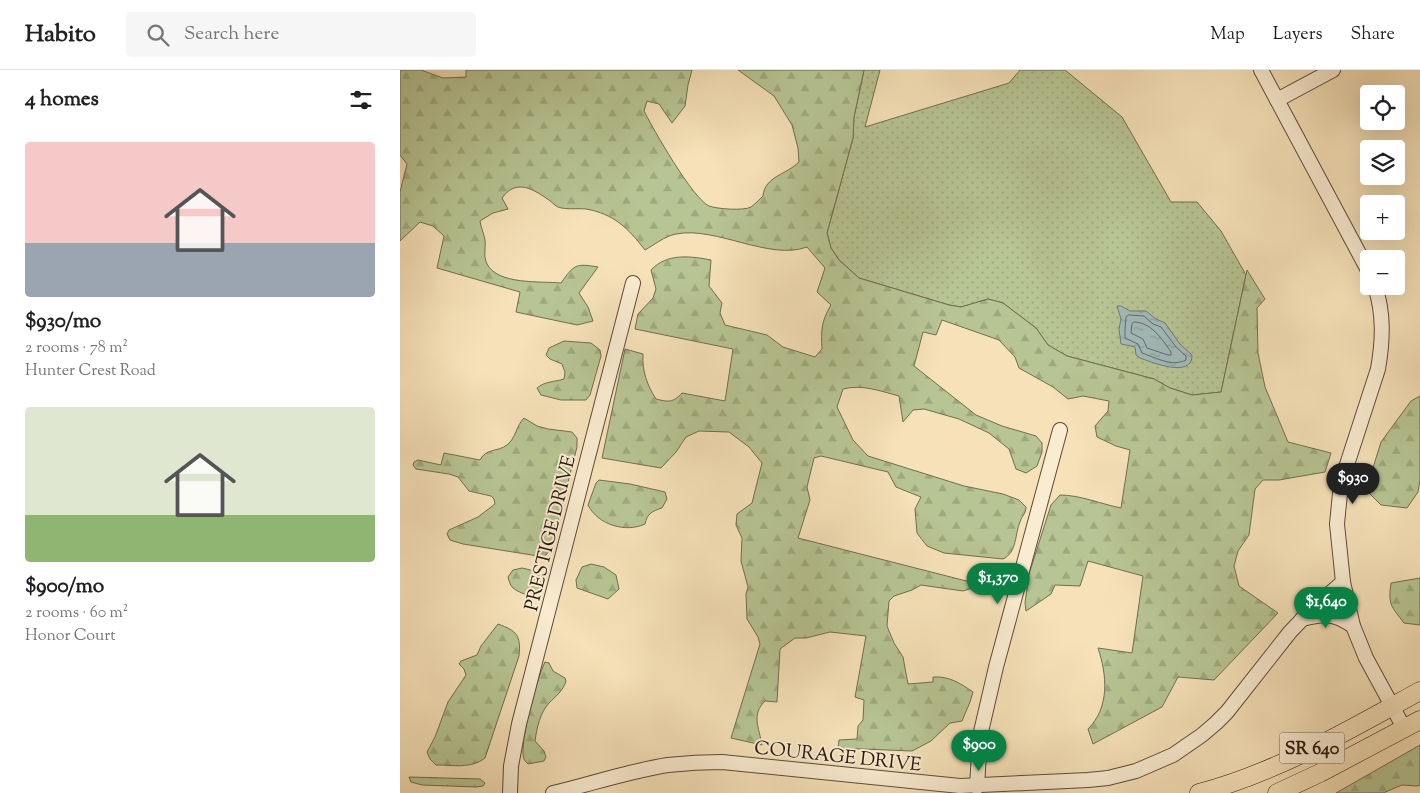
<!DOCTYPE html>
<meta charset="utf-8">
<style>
body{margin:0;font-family:"Sorts Mill Goudy",serif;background:#f6f6f6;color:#202124;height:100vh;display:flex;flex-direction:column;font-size:19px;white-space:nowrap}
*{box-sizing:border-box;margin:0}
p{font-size:16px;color:#757577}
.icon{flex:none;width:28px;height:28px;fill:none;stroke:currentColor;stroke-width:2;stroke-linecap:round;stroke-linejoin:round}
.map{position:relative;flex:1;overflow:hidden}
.sheet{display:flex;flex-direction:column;background:#fff;width:400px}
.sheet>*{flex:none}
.fabs{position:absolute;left:960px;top:15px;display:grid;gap:10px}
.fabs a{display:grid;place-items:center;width:45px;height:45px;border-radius:5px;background:#fff;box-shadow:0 5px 20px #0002;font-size:25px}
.price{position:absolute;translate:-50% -42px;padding:0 11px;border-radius:18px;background:#0b8043;color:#fff;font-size:16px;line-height:32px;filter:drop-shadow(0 1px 2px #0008)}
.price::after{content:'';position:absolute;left:50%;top:30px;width:15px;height:11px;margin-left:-8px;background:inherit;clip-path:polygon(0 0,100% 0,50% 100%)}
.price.active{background:#222;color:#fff}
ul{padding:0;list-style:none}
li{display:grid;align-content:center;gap:10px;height:265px;padding:0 25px}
li span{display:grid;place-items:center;height:155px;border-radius:5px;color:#555}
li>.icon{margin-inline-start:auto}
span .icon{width:90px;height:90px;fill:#fffc;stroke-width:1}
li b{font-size:21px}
h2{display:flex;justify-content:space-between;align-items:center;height:60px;padding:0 25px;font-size:21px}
header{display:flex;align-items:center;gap:30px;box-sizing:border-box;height:70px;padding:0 25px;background:#fff;border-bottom:1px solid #e0e0e0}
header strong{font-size:24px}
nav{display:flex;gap:28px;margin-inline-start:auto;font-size:18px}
.search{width:350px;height:45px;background:#f6f6f6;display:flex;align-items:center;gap:12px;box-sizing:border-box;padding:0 18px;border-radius:5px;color:#757577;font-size:19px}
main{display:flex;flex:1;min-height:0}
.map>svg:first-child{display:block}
</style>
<header>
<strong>Habito</strong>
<div class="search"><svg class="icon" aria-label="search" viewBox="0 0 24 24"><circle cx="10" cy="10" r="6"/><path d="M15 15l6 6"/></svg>Search here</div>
<nav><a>Map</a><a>Layers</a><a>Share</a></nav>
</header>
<main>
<section class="sheet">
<h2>4 homes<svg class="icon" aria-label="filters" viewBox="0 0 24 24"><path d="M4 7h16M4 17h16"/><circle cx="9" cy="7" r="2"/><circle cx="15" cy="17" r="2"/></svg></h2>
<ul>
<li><span style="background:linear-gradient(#f6c9c9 65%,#9aa5b1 0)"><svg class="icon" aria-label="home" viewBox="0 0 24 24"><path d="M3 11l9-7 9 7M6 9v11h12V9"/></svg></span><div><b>$930/mo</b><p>2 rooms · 78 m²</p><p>Hunter Crest Road</p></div></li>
<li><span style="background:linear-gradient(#dfe7d0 70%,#8fb573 0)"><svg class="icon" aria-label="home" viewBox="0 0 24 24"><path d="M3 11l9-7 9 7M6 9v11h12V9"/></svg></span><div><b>$900/mo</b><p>2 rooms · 60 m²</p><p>Honor Court</p></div></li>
</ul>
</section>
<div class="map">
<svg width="1020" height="723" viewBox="0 0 1020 723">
<defs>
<pattern id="grass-dots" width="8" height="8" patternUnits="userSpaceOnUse" patternTransform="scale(1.25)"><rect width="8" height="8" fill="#b7c493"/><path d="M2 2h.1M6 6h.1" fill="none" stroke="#9ea87e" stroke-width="1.8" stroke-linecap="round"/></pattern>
<pattern id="forest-firs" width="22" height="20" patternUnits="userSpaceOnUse" patternTransform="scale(1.25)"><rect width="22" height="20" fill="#b7c493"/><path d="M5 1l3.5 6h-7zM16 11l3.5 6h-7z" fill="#9ea87e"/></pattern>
<pattern id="water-ripples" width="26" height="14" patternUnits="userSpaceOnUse" patternTransform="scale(1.25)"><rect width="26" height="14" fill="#a1bbba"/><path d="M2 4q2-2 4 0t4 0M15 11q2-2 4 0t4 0" fill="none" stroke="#8ba09f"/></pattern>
</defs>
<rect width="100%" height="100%" fill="#f6e1b8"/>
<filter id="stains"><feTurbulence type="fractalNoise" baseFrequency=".004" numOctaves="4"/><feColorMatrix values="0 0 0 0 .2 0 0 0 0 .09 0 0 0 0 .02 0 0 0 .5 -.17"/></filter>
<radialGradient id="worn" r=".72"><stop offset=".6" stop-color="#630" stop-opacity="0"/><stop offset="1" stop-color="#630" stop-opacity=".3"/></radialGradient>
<polygon fill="url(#grass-dots)" stroke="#716d50" points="464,0 480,0 465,57 609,13 620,0 665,0 722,47 771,132 797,132 821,161 846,205 821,322 792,325 770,318 754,309 667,286 648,275 636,258 603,233 588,229 561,237 549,235 459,208 439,190 431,178 427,163 453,68 454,47"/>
<g fill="url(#forest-firs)" stroke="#716d50">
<path d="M0,0H21L43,8L66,7V0H292L288,15L285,36L272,53L259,34L247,31L244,41C253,59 293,129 309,136C317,139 344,141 351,137C355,134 359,130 363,126C365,106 386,105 399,92L398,78L392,55L374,26L338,0H464L454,47L453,68L427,163L431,178L439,190L459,208L549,235L561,237L588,229L603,233L636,258L648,275L667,286L754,309L770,318L792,325L821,322L847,200L865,229L857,238L858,283L865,317L888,372L931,383L925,402L879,410H863L855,419L849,465L838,481L834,496L839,516L878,543L814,610L778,607L762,637L693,674L688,659C710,637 707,605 698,578L732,583L743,506L688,491L680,516L655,515L651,524L626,541L625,533L629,504L651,435L660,425C680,425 701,434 721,438L730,380L716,376L697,367L695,356L708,341L709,331L683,326L668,329L653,317L619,298L615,287L599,270L542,250L536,265L523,262L514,296L576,345L602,356L636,366L642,373V382L637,396L626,403L616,399L609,379L589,363L559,349L524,339L513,340L503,352L499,326C480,321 462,314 443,319L437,337L453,370L468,386L564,416L603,424L619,430L626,437C626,444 622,445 620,452C615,463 617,483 603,489L544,483L527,476L517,463L515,439L521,427L496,417L488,402L421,386L414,388L407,417L410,430L398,468L582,515L563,521L521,515L512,520L494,526L489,531L487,556L494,573L503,587L508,614L533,612V607C549,606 560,613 573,622L570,632L562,651L550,653L531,671L512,681L438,678L439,670L457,669L458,656L463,650L464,630L455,627L466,566L430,562L406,568H395L380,579L377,632L365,631C351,645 359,657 362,675L331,668L360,574L358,567L347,549L346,524L348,517L341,491L342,468L336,455L337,444L352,433L362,393L349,377L329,362L299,361L286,367L276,382L261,398L202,388L225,279L243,284C242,301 247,315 256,329C268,332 273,333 282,323L325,331L333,279L235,259L238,244L253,228L256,219L251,200C267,183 290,186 311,190L309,216L322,233L320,243L325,255L367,265L383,277L415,287L422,279C421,260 421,252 431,235L417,222L425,198L407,177C369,191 316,156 276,164C265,166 254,175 245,180C228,158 214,144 186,139C177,138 166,140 158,137C154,135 150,130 146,128C130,117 115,110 102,128L108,139L93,143L80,151C81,158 84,164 85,170C86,179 83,185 87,194C98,215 140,211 161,213C174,195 175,193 198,197L179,223L188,237L193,251L177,255L116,242L120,222L37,198L44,166L33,156L20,152L0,171V122L7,94L0,85Z"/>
<path d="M164,271L191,273L200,280L201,286L190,325L186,330H161L141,325L137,318C145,311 155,312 164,309L165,302L162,294L150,289L146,285L149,278Z"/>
<polygon points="1020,326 1020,410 1018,422 1007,438 981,435 966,420 981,372 1011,331"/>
<path d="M124,348L137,356L148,359L172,362L177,368V377L151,479L146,485L138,486L63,474L50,470L47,464L49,460L78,447L95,434L94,429L91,426L69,421L58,407L49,404L16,399L13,395L14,392L18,390L41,395L44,383L80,390C86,378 98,382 107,375C116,368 116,356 124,348Z"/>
<path d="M199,410L230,414L265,422L267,429L262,438C252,441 247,444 245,454C226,463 198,455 188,435L196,413Z"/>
<polygon points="191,494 204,497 216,505 219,519 208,529 177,518 176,510 182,497"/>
<path d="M122,498L139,502L145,507C144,512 144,520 140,524C135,529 119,523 113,518C110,515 109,511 108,507L113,500Z"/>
<path d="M1020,508V555L1004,553C991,536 988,535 991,513Z"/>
<path d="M98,554C117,561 121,565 119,586L85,688C71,699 53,695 36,695L30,689L27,682L35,667L48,632L66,605L64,599L59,594L61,591L77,585L81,576Z"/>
<path d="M145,592L149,593L153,601L165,608L166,611C163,621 156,626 149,633C140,643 137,657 135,671L144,681L146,687L144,691L128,694C125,691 123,689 123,684C122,662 136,612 145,592Z"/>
<polygon points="1020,675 1020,715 1017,716 1002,715 983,723 936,723"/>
<polygon points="9,707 80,709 85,713 83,716 76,717 22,715 11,712"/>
</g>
<path fill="url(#water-ripples)" stroke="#727975" d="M717,236H721L730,241H746L756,249L765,253L780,274L792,285C793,309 751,292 740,288L736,285L735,277L721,274L719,259L721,249Z"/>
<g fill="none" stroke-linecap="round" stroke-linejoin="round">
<g stroke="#666864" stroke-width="1">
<path d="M729,245L744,246L753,254L761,257L776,277L786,286V290C772,297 756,288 742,283L738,274L725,268V259L726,247Z"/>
<path d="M734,252C751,252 762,269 771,282V285H768L747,278L743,269L731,263L732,254Z"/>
</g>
<defs>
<g id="minor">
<polyline points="861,0 969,202"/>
<polyline points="877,30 933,0"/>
<path d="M975,216C984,244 983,270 978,299L941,413L937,454L943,512L953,556L966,588L1004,658"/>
<path d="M902,549C925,543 933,543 953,556"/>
<polyline points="577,717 580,666 596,597 660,360"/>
<polyline points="110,723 111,696 119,654 233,213"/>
<path d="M153,723C191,714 229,701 268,695C286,693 304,692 322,692L560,716L688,710L708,708L736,701L773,685L802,665L816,653L827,642L890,562L914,537L943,512"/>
</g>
<g id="major">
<path d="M799,723C878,702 949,660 1020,621"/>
<polyline points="877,723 920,703 1020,650"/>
</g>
</defs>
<use href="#minor" stroke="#5e4938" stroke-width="16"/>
<use href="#major" stroke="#2b160e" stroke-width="19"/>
<use href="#minor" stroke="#f9ecd1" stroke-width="14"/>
<use href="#major" stroke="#f6e1b8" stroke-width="18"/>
</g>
<g text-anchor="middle" stroke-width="4" stroke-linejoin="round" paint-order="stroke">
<rect fill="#f9ecd1" stroke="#695648" stroke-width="1" x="879.5" y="662.5" width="65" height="31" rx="4"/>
<g font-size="18" font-weight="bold" fill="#2b160e">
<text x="912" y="684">SR 640</text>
</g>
<g font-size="19" fill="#2b160e" stroke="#f9ecd1">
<text transform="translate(149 463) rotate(-76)" y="7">PRESTIGE DRIVE</text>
<text transform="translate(438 685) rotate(6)" y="7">COURAGE DRIVE</text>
</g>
</g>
<rect width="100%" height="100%" filter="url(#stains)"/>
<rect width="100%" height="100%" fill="url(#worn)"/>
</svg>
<div class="fabs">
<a><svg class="icon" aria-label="locate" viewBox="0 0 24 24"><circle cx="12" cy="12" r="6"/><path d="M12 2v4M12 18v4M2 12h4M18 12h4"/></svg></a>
<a><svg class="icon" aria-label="layers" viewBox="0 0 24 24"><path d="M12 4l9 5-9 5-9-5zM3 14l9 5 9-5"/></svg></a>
<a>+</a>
<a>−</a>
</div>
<b class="price active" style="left:953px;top:435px">$930</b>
<b class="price" style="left:598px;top:535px">$1,370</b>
<b class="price" style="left:926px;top:559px">$1,640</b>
<b class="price" style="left:579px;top:702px">$900</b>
</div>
</main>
